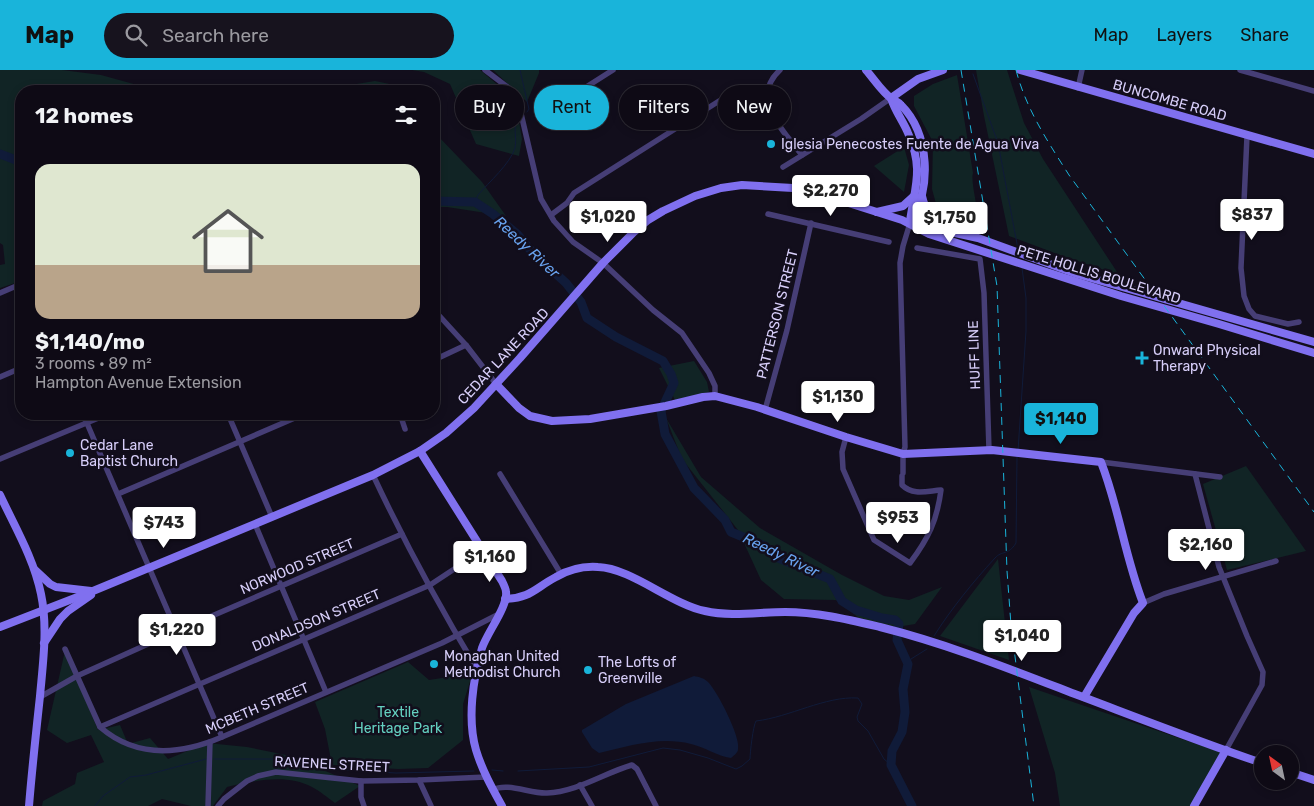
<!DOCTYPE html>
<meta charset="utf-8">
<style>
body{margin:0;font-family:Rubik,sans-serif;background:#17131e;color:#f1f3f6;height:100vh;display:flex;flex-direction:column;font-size:19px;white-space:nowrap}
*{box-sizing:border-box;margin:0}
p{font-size:16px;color:#9b9aa0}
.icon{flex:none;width:28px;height:28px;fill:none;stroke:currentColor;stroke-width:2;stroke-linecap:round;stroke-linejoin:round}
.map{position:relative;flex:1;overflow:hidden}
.drawer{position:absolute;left:15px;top:15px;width:425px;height:335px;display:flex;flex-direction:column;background:#0e0a15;border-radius:20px;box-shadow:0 2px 8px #0003,0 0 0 1px #2e2b34}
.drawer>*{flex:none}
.hud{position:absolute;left:455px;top:15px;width:475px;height:45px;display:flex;gap:10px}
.needle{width:32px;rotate:327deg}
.tools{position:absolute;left:1254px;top:675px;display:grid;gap:10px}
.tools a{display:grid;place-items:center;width:45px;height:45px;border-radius:50%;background:#0e0a15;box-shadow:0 2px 8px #0003,0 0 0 1px #2e2b34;font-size:25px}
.price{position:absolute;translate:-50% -42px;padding:0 11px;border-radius:5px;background:#fff;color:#222;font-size:16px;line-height:32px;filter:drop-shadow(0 1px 2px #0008)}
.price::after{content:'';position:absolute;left:50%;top:30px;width:15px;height:11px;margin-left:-8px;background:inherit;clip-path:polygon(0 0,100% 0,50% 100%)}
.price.selected{background:#19b4da;color:#111}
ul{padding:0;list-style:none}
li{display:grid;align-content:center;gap:10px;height:265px;padding:0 20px}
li+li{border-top:1px solid #2e2b34}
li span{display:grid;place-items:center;height:155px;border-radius:15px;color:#555}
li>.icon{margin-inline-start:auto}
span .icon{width:90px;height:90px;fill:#fffc;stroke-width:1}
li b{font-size:21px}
h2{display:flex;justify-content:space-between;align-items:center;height:60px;padding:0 20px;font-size:21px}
.chip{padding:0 18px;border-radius:22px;background:#0e0a15;box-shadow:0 2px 8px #0003,0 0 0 1px #2e2b34;font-size:18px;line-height:45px}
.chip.selected{background:#19b4da;color:#111}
header{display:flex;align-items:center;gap:30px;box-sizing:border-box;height:70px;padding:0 25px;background:#19b4da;color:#111}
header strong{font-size:24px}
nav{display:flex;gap:28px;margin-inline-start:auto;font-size:18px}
.search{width:350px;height:45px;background:#17131e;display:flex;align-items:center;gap:12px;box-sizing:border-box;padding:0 18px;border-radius:28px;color:#9b9aa0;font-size:19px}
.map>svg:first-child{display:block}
</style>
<header>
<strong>Map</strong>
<div class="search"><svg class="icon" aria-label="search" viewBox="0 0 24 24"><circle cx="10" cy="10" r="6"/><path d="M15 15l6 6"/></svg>Search here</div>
<nav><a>Map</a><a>Layers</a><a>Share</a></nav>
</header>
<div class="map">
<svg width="1314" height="736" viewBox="0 0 1314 736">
<rect width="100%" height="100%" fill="#120e1c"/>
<g fill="#112425">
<polygon points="0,0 62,0 101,5 159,21 21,21 21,211 0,218 0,195 5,194 3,175 0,173"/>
<polygon points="412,0 480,0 499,16 517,40 522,69 519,86 476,74 450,14 424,2"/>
<polygon points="493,0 539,0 539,3 527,32"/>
<polygon points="976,0 1007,0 1024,53 1043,89 1119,205 1060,185 1009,166 984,46"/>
<path d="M957,5L973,103C970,110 980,151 982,161L938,141L932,119L933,72L914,36V26L933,14Z"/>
<polygon points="375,11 409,18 407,21 313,21"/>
<polygon points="437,65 482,112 506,146 447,137 434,137 434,67"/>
<polygon points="904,77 909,95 904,122 874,96"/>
<polygon points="694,291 707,312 709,322 675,330 659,298"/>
<polygon points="666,348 701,407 760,458 842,505 884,526 909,530 942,517 915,554 897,557 859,548 836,530 784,529 761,510 738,460 682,389"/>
<polygon points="1246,396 1306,481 1227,500 1203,414"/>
<polygon points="998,489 1009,590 940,566"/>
<path d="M65,581L98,660L120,655L128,674L150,668L168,689L207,673L247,677L291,686L360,716L335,733C328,728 320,721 312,717C286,703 254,711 227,717L213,736H191L162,729L148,736H42L43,731L75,714L77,703L104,692L91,665L67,673L47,660Z"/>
<polygon points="408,592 429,610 455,606 471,608 463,634 463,670 428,698 398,699 332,695 325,659 315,632"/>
<polygon points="1029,617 1217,681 1225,686 1198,736 1060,736 1055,703"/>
</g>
<path fill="#101b39" d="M694,606C699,607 704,608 708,612C717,621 741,667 738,679C738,683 734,685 731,688C717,686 705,677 691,674C660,666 629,676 599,683L592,678L582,662V660L626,634Z"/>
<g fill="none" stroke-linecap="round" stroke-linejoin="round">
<g stroke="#101b39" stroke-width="1">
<polyline points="520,0 528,35 529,39 527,42"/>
<polyline points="973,4 998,73 1018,179"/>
<path d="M475,132L478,125C489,112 510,94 515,78C517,68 513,59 517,50"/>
<polyline points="1018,381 1026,261 1026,228 1022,198"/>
<path d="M934,566C951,539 973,512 995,488C1002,480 1008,486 1016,473L1017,387"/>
<polyline points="908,594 911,589 927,579"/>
<polyline points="214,689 280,689 345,700 396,703 474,701"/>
<polyline points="492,700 503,701"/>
<path d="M518,701L589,697L663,678L680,680L708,688L736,699L742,696L750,689C750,683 753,656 756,651C790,647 825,626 858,628L862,634L857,647L858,651L868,661L884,689L891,695"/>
<polyline points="95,736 103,726 130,707 146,705 206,689"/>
</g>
<g stroke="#101b39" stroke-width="9">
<polyline points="0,84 21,92"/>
<polyline points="434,131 475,132 493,144 517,164 533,183 566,213 581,232 587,248 616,267 663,291 671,304 674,313 661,341 665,364 694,418 725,450 731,462 765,476 776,487 830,509 842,531 856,540 882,548 895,550 899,554 897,570 908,594 903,619 905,642 902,662 892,681 891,695 912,736"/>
</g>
<g stroke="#463e76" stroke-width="5.5">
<polyline points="485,0 510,19 519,35 541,129 554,151 573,172 603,193 653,240 682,263 709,303 715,316 715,326"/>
<path d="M780,0C749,28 784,62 802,85"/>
<polyline points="1240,0 1314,21"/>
<polyline points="1078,18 1082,0"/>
<polyline points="572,26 613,0"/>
<polyline points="1247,66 1241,198 1244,226 1249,239 1255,246 1288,254 1299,252"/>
<polyline points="783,97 861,49 891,28"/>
<polyline points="768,144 889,172"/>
<polyline points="551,145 567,133 574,123 727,26 742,20 769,22"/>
<polyline points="917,178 980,189 984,223 989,380"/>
<polyline points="0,223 21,214"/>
<polyline points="434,240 466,275 496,314"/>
<polyline points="434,290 466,275"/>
<polyline points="0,307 21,298"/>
<polyline points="765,340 787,260 811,153"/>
<polyline points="83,344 222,667"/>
<polyline points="228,344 272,447"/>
<polyline points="400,344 405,359"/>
<path d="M846,367L842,382L843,399L874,470L910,493C928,469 937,451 941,420C927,421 913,426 902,415V406"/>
<polyline points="0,389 108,344"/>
<polyline points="1101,392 1220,407"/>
<polyline points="903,403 903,384 905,377 900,193 903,176 910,153"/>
<polyline points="500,404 561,504"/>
<polyline points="1195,404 1219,497 1247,566 1263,602 1262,615 1226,680"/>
<path d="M373,405C404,471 439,536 477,599"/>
<polyline points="118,424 304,344"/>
<polyline points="255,454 326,622"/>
<polyline points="1143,533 1164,524 1276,491"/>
<path d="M65,579L100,657C137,689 180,685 222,667L442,573L499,544"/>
<polyline points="40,627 77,606 177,561 402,464"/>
<polyline points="100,657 430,515 483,480"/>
<polyline points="419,710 431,736"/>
<polyline points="361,711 361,727 364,736"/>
<polyline points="580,715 592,736"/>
<path d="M493,720C507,712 531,724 547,723C577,722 604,703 632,695L637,699L656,736"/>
<polyline points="208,736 210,672"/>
<polyline points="218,736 224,729 247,711 258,706 276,702 361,711 419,710 486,707"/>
</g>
<g stroke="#8070ef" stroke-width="8">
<path d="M866,0C874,9 882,22 892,29C895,31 899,32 901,35C930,64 932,120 910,153"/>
<polyline points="1020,0 1314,84"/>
<path d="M891,28C895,41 903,51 908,63C924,99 915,116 910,151"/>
<polyline points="891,28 918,9 943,0"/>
<path d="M922,126C927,149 939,149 955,162"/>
<polyline points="877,142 903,136 914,126"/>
<polyline points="919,155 978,168 1077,204 1314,272"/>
<path d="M496,314L519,338L530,346L552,351L590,349L666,336L703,327L715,326L757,337L846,367L903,384L992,380L1101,392C1119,438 1125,487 1143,533L1134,543L1084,627"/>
<path d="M420,381L502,511C504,515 506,519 506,522C508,536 487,563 482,578C473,609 467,649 476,680C482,700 492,718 502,736"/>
<path d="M0,425C15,457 34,489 41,524C48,557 43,592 40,626C36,663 32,699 29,736"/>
<polyline points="35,500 50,514 56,517 91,521"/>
<path d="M505,529C531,528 535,518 556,507C568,500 584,496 598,497C631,498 671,534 705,541C731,547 759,542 785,542C817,542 850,550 880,557C944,573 1005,597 1067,621C1131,645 1197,671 1262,693"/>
<polyline points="0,557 93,521 373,405 420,381 446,363 474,338 520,288 603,193 634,162 648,150 663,141 695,126 721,118 742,115 793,118 836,129 902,150 929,164 1121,226 1219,254 1314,283"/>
<polyline points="44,573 60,549 68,541 91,525"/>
<polyline points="1290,702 1314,710"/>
<polyline points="1194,736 1226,680"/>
</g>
<g stroke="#19b4da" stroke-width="1" stroke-dasharray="8 6" stroke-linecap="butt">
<polyline points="961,0 997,216 1007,501 1011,555 1034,736"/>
<path d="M1016,0C1026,39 1048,72 1069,105L1314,442"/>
</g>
</g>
<g fill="#19b4da" stroke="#120e1c" stroke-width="2">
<circle cx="771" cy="74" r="5"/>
<path d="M1139.5 280.5h5v5h5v5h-5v5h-5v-5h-5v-5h5z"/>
<circle cx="70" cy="383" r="5"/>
<circle cx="434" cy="594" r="5"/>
<circle cx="588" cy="600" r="5"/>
</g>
<g text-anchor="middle" stroke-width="5" stroke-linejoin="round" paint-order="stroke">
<g font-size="14" fill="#d7cef9" stroke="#120e1c">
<text transform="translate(1170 30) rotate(16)" y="5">BUNCOMBE ROAD</text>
<text transform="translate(1099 204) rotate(17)" y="5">PETE HOLLIS BOULEVARD</text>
<text transform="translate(777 244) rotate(-76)" y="5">PATTERSON STREET</text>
<text transform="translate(974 285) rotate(-92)" y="5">HUFF LINE</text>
<text transform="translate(503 286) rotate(-47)" y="5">CEDAR LANE ROAD</text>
<text transform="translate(297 496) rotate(-23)" y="5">NORWOOD STREET</text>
<text transform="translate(316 550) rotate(-23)" y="5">DONALDSON STREET</text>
<text transform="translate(257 638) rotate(-23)" y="5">MCBETH STREET</text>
<text transform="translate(332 694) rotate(3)" y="5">RAVENEL STREET</text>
</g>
<g font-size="14" fill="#d7cef9" stroke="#120e1c" text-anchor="start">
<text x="781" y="79">Iglesia Penecostes Fuente de Agua Viva</text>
<text x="1153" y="285">Onward Physical<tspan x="1153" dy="16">Therapy</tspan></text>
<text x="80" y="380">Cedar Lane<tspan x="80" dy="16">Baptist Church</tspan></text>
<text x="444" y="591">Monaghan United<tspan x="444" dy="16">Methodist Church</tspan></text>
<text x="598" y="597">The Lofts of<tspan x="598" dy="16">Greenville</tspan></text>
</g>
<g font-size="14" fill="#64d0c0" stroke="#120e1c">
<text x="398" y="647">Textile<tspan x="398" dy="16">Heritage Park</tspan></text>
</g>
<g font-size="15" font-style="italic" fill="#68a2ee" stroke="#120e1c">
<text transform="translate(527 177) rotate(43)" y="5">Reedy River</text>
<text transform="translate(781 485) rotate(26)" y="5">Reedy River</text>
</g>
</g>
</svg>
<div class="tools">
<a><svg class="needle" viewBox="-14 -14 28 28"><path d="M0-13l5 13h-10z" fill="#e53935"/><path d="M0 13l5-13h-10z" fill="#9b9aa0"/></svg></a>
</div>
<b class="price" style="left:831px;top:147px">$2,270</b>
<b class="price" style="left:1252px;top:171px">$837</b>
<b class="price" style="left:608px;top:173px">$1,020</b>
<b class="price" style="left:950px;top:174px">$1,750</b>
<b class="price" style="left:838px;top:353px">$1,130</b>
<b class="price selected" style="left:1061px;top:375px">$1,140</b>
<b class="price" style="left:898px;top:474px">$953</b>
<b class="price" style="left:164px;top:479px">$743</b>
<b class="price" style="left:1206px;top:501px">$2,160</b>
<b class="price" style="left:490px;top:513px">$1,160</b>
<b class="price" style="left:177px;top:586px">$1,220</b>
<b class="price" style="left:1022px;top:592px">$1,040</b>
<div class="hud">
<a class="chip">Buy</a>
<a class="chip selected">Rent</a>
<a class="chip">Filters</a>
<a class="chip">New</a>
</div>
<section class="drawer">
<h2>12 homes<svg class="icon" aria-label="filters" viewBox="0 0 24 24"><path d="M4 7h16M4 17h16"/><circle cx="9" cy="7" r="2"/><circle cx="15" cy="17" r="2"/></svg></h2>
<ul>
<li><span style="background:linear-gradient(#dfe7d0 65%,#b9a48a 0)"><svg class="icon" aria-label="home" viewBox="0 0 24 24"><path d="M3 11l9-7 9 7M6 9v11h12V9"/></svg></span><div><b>$1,140/mo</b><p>3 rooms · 89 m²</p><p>Hampton Avenue Extension</p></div></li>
</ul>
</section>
</div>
